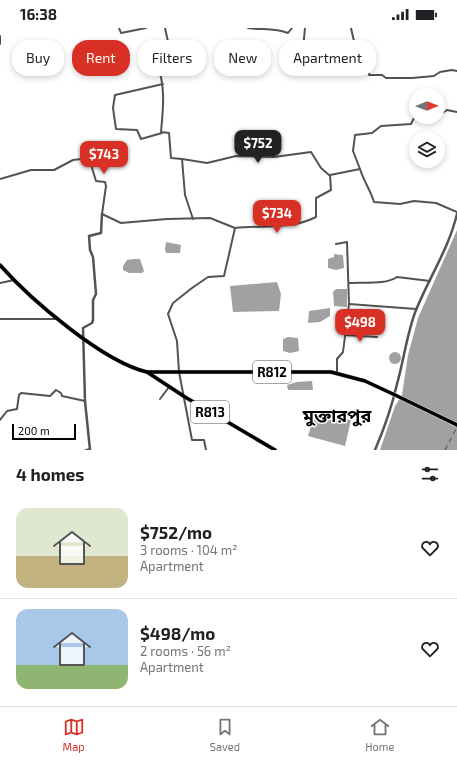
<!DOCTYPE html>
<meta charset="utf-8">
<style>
body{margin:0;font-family:"Exo 2","Noto Sans Bengali",sans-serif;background:#f6f6f6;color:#202124;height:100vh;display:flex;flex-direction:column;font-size:15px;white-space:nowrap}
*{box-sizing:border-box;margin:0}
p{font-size:13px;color:#757577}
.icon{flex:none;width:22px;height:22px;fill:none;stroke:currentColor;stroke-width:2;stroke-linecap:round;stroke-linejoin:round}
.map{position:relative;height:422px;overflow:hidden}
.details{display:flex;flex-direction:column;background:#fff;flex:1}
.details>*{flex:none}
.banner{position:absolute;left:12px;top:12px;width:433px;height:36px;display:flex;gap:8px}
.needle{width:26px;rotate:89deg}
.buttons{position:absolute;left:409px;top:60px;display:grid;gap:8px}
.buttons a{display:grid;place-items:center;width:36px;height:36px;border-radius:50%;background:#fff;box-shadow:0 2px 6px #0003;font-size:20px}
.scale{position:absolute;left:12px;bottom:10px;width:64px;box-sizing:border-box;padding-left:4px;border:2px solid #000;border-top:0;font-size:11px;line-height:14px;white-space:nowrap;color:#000;-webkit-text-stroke:3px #fff;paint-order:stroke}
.price{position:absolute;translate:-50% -34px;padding:0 9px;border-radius:8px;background:#d93025;color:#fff;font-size:13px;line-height:26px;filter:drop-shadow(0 1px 2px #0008)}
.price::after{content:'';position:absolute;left:50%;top:24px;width:12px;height:9px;margin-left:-6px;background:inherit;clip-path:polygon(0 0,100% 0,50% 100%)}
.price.selected{background:#222;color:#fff}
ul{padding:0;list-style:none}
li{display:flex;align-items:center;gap:12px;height:100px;padding:0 16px}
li+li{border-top:1px solid #e0e0e0}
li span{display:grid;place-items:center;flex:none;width:112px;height:80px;border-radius:12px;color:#555}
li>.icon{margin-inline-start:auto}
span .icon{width:48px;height:48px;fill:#fffc;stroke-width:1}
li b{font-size:17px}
h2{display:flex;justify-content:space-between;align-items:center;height:48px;padding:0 16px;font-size:17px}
.pill{padding:0 14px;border-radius:16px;background:#fff;box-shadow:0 2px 6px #0003;font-size:14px;line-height:36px}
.pill.selected{background:#d93025;color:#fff}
.status{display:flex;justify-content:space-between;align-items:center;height:28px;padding:0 20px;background:#fff;direction:ltr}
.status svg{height:11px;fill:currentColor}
.dock{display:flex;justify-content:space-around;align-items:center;height:56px;border-top:1px solid #e0e0e0;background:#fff;font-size:11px;color:#757577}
.dock a{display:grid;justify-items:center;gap:2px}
.dock .selected{color:#d93025}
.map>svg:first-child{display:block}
</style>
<div class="status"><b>16:38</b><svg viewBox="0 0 49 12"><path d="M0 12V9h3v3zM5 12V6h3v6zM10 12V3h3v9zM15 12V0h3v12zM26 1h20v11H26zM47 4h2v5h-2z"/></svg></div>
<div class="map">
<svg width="457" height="422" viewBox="0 0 457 422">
<rect width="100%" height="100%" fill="#fff"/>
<g fill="#a1a1a1">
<polygon points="457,202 457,422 380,422 395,378 402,367 408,327 418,290"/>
<polygon points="166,214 181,217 180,225 166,225 165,221"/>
<polygon points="334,226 343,227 344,240 336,242 328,240 328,231 334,229"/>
<polygon points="134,231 140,231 144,243 142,245 129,245 123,242 123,238 127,232"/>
<polygon points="277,254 281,266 279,283 233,284 230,258"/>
<polygon points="336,261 347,261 347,279 334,278 333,264"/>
<polygon points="330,280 330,288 320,294 308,295 309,283"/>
<polygon points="288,309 298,310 299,323 290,325 283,323 283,311"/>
<circle cx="395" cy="330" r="6"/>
<polygon points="312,353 313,362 288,362 287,357 297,354"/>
<polygon points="315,385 351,392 345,418 308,408"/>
</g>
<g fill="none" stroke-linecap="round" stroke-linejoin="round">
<polyline stroke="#424242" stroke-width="1" stroke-dasharray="5 4" stroke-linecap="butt" points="445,422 457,399"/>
<defs>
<g id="primary">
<path d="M0,237C30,271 103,334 147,344H331L365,353L393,366"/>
<polyline points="147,344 185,369 275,422"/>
</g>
</defs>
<use href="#primary" stroke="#dbdbdb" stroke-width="4.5"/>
<g stroke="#535353" stroke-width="2">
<polyline points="119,0 121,5 146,0"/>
<path d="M165,0L171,27L170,30L159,32L157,37C166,57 163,82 161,104L169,105L171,130L182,131L185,167L193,191"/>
<path d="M248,0C262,2 275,0 288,5L292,0"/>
<polyline points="351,0 356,22 368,24 369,47 382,47 386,50 412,50 434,48 440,44 452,42 457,43"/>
<polyline points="0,8 0,16"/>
<polyline points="301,42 305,0"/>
<polyline points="438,88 447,82 457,84"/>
<polyline points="162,105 141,111 137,102 116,101 113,80 115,67 163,56"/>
<polyline points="182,131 207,135 236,128 274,129 311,124 321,140 329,147"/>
<path d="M360,141C364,154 370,161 374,174L400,176L414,173L436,175L457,184"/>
<polyline points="0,151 31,142 54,142 73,132 89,130 96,153 105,154 106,158 102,186 121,195 167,191 210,190 235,200"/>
<polyline points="336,216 347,214 349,276"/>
<polyline points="0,255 14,252"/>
<path d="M349,255C364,254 386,257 397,249L430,253"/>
<polyline points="0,291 55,291"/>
<polyline points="345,307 377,309"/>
<polyline points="337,345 337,331 343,324 349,276 416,281"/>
<polyline points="160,371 169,359"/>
<polyline points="0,392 7,383 17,381 19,367 21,365 50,368 56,362 61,365 62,368 85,373"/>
<polyline points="86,422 90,421"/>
<path d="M206,422L204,412H192L179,344L177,313L168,286L173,275L192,260L208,249L224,248L235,200C263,197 290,202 316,189V170L331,162L330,147L360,141L353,123L355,107L372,105L381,98L411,96L414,90L429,89"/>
</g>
<g stroke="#535353" stroke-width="2.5">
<polyline points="90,422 85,373 83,300 92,295 93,292 93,272 96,266 93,229 90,222 89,208 101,205 102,186"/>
<path d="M375,422C384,401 392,378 397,356C404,331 407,305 416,282C429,250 449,220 457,186"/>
</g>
<use href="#primary" stroke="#000" stroke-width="3.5"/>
<defs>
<polyline id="primary-bridge" points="393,366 457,397"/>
</defs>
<use href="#primary-bridge" stroke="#dbdbdb" stroke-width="4.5" stroke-linecap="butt"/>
<use href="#primary-bridge" stroke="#000" stroke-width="3.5"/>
</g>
<g text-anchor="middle" stroke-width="3" stroke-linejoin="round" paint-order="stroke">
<g fill="#fff" stroke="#4c4c4c" stroke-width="1">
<rect x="253" y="333" width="38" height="22" rx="3"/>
<rect x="191" y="373" width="38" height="22" rx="3"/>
</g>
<g font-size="13" font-weight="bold" fill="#000">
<text x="272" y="349">R812</text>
<text x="210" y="389">R813</text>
</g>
<g font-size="18" font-weight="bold" fill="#000" stroke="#fff">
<text x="337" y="394">মুক্তারপুর</text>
</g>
</g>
</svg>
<div class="buttons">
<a><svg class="needle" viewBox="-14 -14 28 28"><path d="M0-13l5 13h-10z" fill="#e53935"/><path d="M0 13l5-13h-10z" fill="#757577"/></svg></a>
<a><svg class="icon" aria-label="layers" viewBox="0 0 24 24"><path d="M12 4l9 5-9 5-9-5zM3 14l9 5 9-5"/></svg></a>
</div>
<div class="scale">200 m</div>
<b class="price selected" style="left:258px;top:136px">$752</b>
<b class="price" style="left:104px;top:147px">$743</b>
<b class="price" style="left:277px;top:206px">$734</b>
<b class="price" style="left:360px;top:315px">$498</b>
<div class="banner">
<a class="pill">Buy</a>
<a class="pill selected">Rent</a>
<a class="pill">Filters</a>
<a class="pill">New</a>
<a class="pill">Apartment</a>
</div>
</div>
<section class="details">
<h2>4 homes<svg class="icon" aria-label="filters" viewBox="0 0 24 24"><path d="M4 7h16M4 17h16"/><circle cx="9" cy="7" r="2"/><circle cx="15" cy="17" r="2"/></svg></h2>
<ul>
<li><span style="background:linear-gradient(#dfe7d0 60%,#c2b280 0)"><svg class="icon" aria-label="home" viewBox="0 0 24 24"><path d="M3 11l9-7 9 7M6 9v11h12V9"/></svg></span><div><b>$752/mo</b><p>3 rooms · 104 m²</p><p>Apartment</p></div><svg class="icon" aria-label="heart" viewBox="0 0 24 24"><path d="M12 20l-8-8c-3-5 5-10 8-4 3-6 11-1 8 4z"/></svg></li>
<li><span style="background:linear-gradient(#a9c7e8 70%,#8fb573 0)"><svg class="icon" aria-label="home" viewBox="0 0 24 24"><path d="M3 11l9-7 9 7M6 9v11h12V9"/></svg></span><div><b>$498/mo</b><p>2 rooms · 56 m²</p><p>Apartment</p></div><svg class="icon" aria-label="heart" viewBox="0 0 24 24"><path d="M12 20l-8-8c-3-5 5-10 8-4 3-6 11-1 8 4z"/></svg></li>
</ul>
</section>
<nav class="dock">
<a class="selected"><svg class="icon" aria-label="map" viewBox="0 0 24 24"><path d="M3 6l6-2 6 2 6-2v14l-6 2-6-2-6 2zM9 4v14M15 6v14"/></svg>Map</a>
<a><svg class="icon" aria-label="saved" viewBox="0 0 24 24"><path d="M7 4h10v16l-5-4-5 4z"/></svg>Saved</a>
<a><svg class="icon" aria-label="home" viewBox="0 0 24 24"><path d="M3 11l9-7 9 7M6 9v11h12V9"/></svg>Home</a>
</nav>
